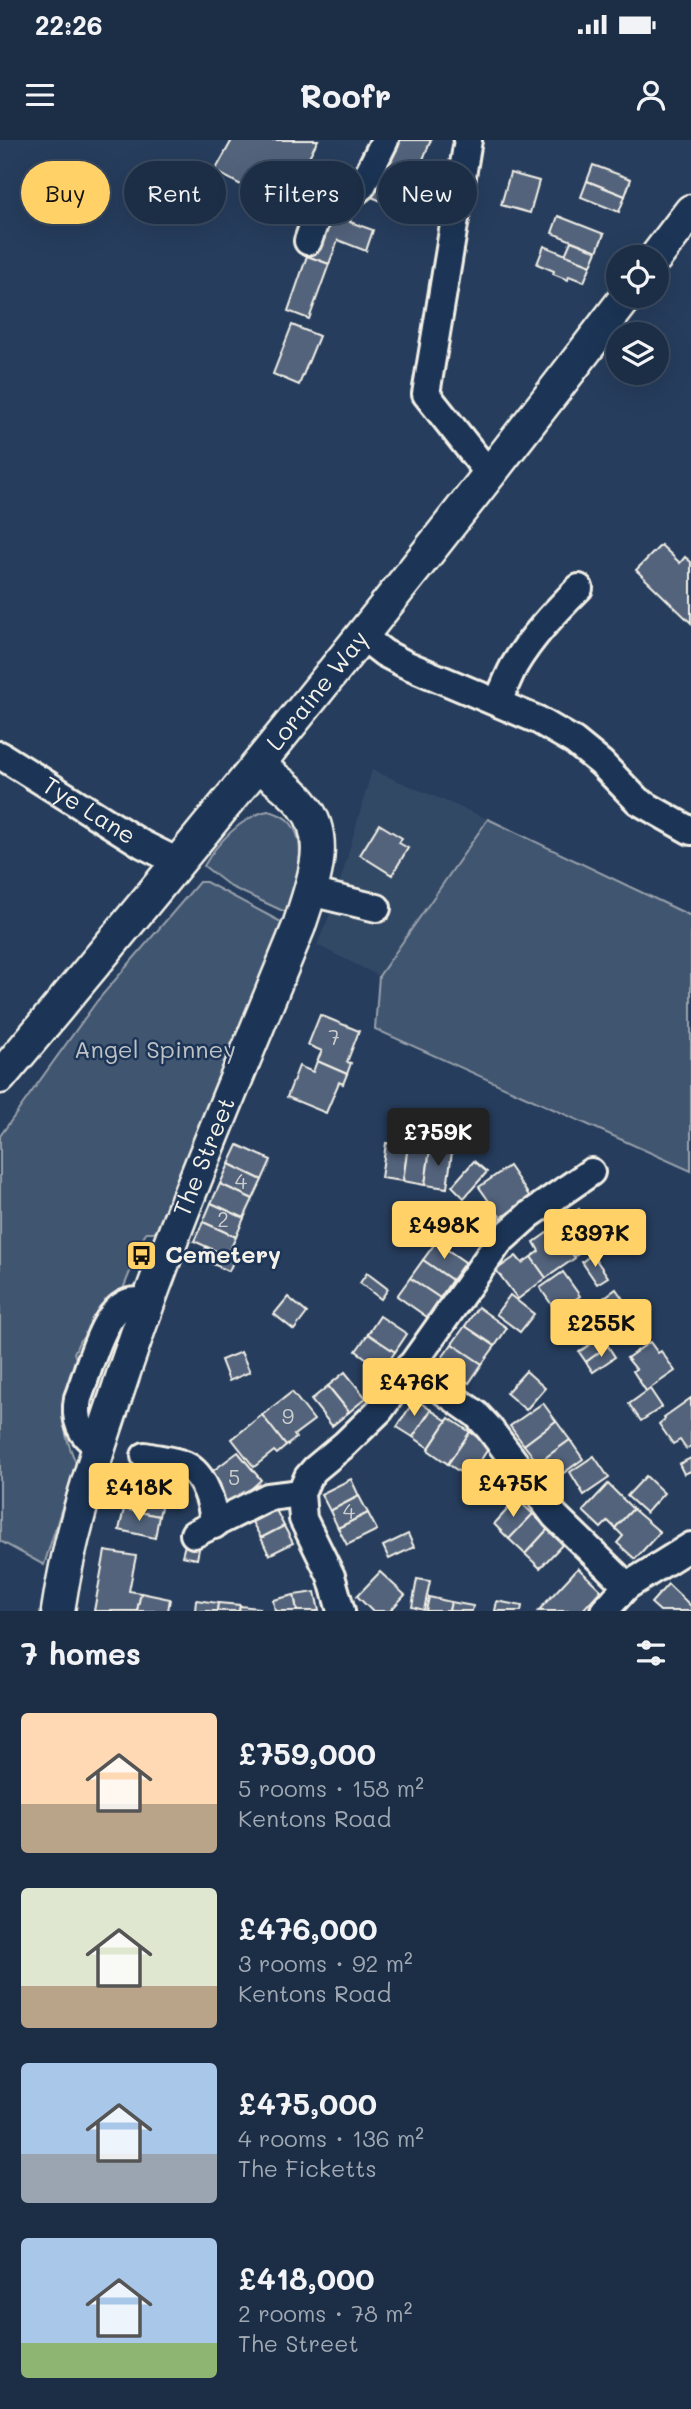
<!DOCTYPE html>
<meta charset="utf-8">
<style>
body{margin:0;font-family:Mali,sans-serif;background:#25364d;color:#f1f3f6;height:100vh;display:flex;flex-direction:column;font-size:26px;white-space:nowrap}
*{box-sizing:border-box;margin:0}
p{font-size:23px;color:#a0a8b3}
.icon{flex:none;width:38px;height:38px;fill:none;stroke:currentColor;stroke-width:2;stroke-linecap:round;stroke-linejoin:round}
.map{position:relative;height:1471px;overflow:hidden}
.details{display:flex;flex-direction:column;background:#1c2e46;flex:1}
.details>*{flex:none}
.guide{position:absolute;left:21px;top:21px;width:649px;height:63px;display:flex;gap:14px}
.buttons{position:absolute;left:606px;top:105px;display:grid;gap:14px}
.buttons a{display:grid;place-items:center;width:63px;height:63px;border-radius:50%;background:#1c2e46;box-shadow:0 7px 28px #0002,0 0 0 2px #3a4a5f;font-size:35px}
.price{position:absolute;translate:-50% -60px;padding:0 16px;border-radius:7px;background:#ffd166;color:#111;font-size:23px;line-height:46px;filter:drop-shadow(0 2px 4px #0008)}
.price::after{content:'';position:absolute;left:50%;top:42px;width:21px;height:16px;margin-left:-10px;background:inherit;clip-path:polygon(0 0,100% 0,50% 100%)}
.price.active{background:#222;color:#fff}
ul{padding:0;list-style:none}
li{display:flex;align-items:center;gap:21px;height:175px;padding:0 21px}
li span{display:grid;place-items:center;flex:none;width:196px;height:140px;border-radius:7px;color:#555}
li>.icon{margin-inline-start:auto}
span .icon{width:84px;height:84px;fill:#fffc;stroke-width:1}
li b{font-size:30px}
h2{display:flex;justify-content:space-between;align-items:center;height:84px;padding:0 21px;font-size:30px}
.chip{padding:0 24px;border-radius:32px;background:#1c2e46;box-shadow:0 7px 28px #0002,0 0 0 2px #3a4a5f;font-size:24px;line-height:63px}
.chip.active{background:#ffd166;color:#111}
.status{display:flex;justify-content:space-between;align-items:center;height:49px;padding:0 35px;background:#1c2e46;direction:ltr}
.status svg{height:19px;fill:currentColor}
header{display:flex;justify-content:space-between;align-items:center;height:91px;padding:0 21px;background:#1c2e46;font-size:32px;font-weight:700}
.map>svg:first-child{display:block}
</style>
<div class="status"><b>22:26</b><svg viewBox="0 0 49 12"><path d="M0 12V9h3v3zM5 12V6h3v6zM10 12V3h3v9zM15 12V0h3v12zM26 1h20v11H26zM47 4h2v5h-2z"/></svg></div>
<header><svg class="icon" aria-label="menu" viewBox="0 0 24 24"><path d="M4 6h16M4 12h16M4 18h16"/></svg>Roofr<svg class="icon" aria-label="person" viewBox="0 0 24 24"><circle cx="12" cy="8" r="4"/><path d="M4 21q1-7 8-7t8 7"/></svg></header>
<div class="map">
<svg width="691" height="1471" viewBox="0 0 691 1471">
<rect width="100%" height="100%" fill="#263d5d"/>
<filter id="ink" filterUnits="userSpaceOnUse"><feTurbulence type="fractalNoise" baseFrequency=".0143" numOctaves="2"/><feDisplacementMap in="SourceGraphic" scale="14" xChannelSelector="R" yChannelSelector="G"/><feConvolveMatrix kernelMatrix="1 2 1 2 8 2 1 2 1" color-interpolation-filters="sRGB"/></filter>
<g filter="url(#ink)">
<polygon fill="#334966" points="372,630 488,679 379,836 317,805 333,767"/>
<g fill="#40546f" stroke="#9aa2ac" stroke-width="2">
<path d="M268,671C317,681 297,738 289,772L281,770L231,747L204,726C216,704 242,676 268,671Z"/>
<polygon points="488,679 691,776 691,1031 375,889 379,836"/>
<path d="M199,742H206L283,783L161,1092H146L123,1149L109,1159L91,1194L80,1200L74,1213L80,1229C62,1271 57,1279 76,1323L44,1425L0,1401V996L97,861Z"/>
<polygon points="128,1177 92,1279 90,1279 83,1267 112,1183"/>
</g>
<g fill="#52647b" stroke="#f4f1e8" stroke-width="2">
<polygon points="232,0 318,0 282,67 215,31"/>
<polygon points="392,0 431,0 417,34 432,41 418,76 369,56"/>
<polygon points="593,25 631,39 625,56 587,41"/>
<polygon points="510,33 539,41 530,73 501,65"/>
<polygon points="587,41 625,56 619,72 581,57"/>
<polygon points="337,70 352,75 350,82 373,90 366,111 338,100 329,124 307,116 323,72 335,76"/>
<polygon points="558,76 604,94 597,111 552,93"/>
<polygon points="571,101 597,111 591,125 565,115"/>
<polygon points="544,106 591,125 584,142 569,136 568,140 553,134 554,131 537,124"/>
<polygon points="307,116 329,124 309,179 288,171"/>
<polygon points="292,185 319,196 299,245 273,234"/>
<polygon points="661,405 680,423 685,417 691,422 691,483 636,430"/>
<polygon points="379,684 402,698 399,703 408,708 392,735 360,715"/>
<polygon points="320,875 359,891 347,922 351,923 347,934 317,921 322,911 308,905"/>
<polygon points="317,921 347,934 343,944 339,942 326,973 287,957 299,926 313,932"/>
<polygon points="386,1003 408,1006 403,1041 381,1038"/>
<polygon points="238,1005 271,1020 262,1040 229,1024"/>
<polygon points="408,1006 430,1009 425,1045 403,1041"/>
<polygon points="430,1009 452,1012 447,1048 425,1045"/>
<polygon points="474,1021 487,1032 464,1058 452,1046"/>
<polygon points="229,1024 262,1040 253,1059 220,1044"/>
<polygon points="509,1026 530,1057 501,1078 479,1047"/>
<polygon points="220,1044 253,1059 244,1078 211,1063"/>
<polygon points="211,1063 244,1078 236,1097 203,1082"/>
<polygon points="579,1069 601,1099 574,1117 559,1096 567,1090 561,1082"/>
<polygon points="203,1082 236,1097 227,1116 194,1101"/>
<polygon points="554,1088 575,1118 546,1138 531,1117 539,1111 534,1102"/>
<polygon points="436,1102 465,1122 452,1140 423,1120"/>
<polygon points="206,1107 234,1120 229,1131 201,1119"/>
<polygon points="592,1114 608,1137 597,1144 582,1122"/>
<polygon points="516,1116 522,1123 531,1117 546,1138 518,1159 496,1130"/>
<polygon points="423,1120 452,1140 440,1158 410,1138"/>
<polygon points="563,1132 580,1156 557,1172 540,1148"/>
<polygon points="367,1133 388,1149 381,1159 360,1143"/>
<polygon points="410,1138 440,1158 427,1177 397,1156"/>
<polygon points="616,1149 630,1169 627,1171 634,1182 612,1198 605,1187 601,1189 588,1169"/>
<polygon points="510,1155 534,1174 520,1192 496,1174"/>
<polygon points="288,1157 307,1173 294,1190 274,1174"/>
<polygon points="478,1167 507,1188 495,1206 465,1186"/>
<polygon points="380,1176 407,1194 395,1212 368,1194"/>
<polygon points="465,1186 495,1206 482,1224 452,1204"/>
<polygon points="368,1194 395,1212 383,1230 356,1211"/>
<polygon points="601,1197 608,1206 586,1222 579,1212"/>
<polygon points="650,1202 658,1213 661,1211 675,1231 646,1251 633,1231 636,1229 627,1218"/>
<polygon points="452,1204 482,1224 469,1243 439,1222"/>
<polygon points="608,1206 615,1217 593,1232 586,1222"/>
<polygon points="241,1212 250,1232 229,1241 221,1220"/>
<polygon points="526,1231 545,1248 526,1270 506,1253"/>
<polygon points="345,1232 366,1258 349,1272 328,1246"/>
<polygon points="328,1246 349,1272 332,1286 311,1260"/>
<polygon points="650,1249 662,1267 641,1281 629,1264"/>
<polygon points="292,1252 314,1280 294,1295 296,1298 286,1306 262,1275"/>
<polygon points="691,1258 691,1306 686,1309 680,1300 673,1304 659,1284 665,1279 664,1277"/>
<polygon points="415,1259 431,1270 413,1297 397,1287"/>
<polygon points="543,1263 556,1281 524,1305 510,1286"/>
<polygon points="431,1270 447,1281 429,1308 413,1297"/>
<polygon points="262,1275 286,1306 277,1314 274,1311 254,1327 232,1299"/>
<polygon points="449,1278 470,1292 448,1324 428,1310"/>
<polygon points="556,1281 570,1300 538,1323 524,1305"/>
<polygon points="470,1292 490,1306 469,1338 448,1324"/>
<polygon points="570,1300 583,1319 551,1342 538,1323"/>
<polygon points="238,1312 261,1340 231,1367 206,1336"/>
<polygon points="594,1316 609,1338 584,1355 570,1332"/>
<polygon points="691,1318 691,1331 684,1334 679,1324"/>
<polygon points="133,1325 168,1332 164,1354 128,1347"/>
<polygon points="646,1336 664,1353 646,1373 627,1356"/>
<polygon points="351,1339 359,1356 330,1371 321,1354"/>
<polygon points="608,1344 633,1369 615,1388 608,1381 601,1388 583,1371"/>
<polygon points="128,1347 164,1354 159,1376 124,1369"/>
<polygon points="359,1356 368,1373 338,1388 330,1371"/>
<polygon points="517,1359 533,1374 509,1399 494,1384"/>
<polygon points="124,1369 159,1376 155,1398 119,1390"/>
<polygon points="633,1369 660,1392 635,1419 617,1403 623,1396 615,1388"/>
<polygon points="276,1370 284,1386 261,1398 252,1382"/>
<polygon points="368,1373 377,1390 347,1405 338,1388"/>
<polygon points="533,1374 548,1389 525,1414 509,1399"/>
<polygon points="284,1386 293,1403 269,1415 261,1398"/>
<polygon points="548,1389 563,1404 540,1428 525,1414"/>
<polygon points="408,1394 414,1407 389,1419 383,1406"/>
<polygon points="186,1401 200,1404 197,1419 182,1416"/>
<polygon points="105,1411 136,1416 129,1451 141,1453 137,1471 94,1471"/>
<polygon points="578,1428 601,1450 582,1471 538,1471"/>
<polygon points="380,1432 405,1455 390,1471 372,1471 357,1456"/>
<polygon points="417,1439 430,1441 424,1470 412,1467"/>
<polygon points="668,1444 691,1466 691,1471 660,1471 651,1463"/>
<polygon points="315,1452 319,1471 297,1471 294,1455"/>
<polygon points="141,1453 170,1459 168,1471 137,1471"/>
<polygon points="294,1455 297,1471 275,1471 273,1460"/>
<polygon points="429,1457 451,1462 449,1471 426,1471"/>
<polygon points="196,1460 218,1463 217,1471 195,1471"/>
<polygon points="497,1461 522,1466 521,1471 495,1471"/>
<polygon points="451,1462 473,1466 472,1471 449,1471"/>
<polygon points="218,1463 240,1465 239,1471 217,1471"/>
<polygon points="240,1466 260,1468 259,1471 239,1471"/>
</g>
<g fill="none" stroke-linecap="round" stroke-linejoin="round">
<defs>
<g id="minor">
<polyline points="468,0 426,254 490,335"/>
<path d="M308,101C313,88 318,65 332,58C343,53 353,55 362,46L385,0"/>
<polyline points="362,496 384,513 405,524 538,580 574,601 601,623 638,661 691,691"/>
<path d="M498,562C503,550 508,537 514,526C531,497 555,472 579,448"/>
<path id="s1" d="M0,615L142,704L180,723"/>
<polyline points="310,752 377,768"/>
<polyline points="409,1227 476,1274 489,1288 555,1376 627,1446"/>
<path d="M99,1306C80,1296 74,1279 78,1258C89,1232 106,1145 146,1164"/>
<path d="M145,1316C158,1319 173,1320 185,1325C205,1334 213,1365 214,1385"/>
<polyline points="194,1394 268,1357 301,1353"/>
<polyline points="341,1471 331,1436 303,1379 301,1353 308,1337 315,1329 345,1304 380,1270 499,1102 529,1075 591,1032"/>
<polyline points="604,1471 627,1446 691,1406"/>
</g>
<g id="major">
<polyline points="656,117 691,71"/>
<path id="s2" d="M0,937C215,681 424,422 627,156"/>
<path id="s3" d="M58,1471C69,1397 92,1327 116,1256C168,1096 236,941 299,786C311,748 332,700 304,666C292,650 274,638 259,626"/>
</g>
</defs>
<use href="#minor" stroke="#f4f1e8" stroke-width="32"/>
<use href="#major" stroke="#f4f1e8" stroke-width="37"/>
<use href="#minor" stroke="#1d3557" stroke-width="26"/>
<use href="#major" stroke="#1d3557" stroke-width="32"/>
</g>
</g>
<defs>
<symbol id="bus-square" viewBox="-11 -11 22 22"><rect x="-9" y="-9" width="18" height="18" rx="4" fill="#ffd166" stroke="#1d3557"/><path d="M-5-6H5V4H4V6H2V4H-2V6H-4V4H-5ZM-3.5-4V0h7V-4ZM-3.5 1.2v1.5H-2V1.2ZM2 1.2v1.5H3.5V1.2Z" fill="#111"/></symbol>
</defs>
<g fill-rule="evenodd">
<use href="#bus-square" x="124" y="1098" width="35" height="35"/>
</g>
<g text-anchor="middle" stroke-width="5" stroke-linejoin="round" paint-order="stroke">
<g font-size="21" fill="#cccecd">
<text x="334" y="905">7</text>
<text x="241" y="1049">4</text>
<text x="223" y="1087">2</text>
<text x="288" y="1284">9</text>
<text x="234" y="1345">5</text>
<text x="349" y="1379">4</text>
</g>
<g font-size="24" fill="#f4f1e8" stroke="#1d3557">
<text dy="8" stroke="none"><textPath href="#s2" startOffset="500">Loraine Way</textPath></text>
<text dy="8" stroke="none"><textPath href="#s1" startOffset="105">Tye Lane</textPath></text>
<text dy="8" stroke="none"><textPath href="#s3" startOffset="478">The Street</textPath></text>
</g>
<g font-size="24" fill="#bec2c4" stroke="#1d3557">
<text x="155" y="918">Angel Spinney</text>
</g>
<g font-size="24" font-weight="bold" fill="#f4f1e8" stroke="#1d3557" text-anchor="start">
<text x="165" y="1123">Cemetery</text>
</g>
</g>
</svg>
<div class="buttons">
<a><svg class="icon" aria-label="locate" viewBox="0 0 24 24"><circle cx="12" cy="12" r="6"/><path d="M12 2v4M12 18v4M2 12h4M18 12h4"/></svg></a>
<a><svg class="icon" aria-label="layers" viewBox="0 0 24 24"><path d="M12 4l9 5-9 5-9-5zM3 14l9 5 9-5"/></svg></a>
</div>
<b class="price active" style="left:438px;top:1028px">£759K</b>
<b class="price" style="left:444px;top:1121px">£498K</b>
<b class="price" style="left:595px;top:1129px">£397K</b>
<b class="price" style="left:601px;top:1219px">£255K</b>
<b class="price" style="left:414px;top:1278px">£476K</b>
<b class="price" style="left:513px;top:1379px">£475K</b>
<b class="price" style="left:139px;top:1383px">£418K</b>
<div class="guide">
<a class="chip active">Buy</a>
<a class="chip">Rent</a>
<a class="chip">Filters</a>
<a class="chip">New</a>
</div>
</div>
<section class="details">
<h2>7 homes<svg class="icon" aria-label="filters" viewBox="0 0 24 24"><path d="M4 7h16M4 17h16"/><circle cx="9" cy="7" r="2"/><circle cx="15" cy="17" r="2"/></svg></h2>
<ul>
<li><span style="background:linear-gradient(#ffd9b3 65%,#b9a48a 0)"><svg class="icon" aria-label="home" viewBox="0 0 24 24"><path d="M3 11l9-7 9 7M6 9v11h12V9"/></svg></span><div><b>£759,000</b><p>5 rooms · 158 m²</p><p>Kentons Road</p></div></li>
<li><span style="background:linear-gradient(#dfe7d0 70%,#b9a48a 0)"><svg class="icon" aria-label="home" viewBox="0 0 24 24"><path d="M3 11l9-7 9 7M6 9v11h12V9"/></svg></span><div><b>£476,000</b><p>3 rooms · 92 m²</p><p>Kentons Road</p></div></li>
<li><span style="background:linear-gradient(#a9c7e8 65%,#9aa5b1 0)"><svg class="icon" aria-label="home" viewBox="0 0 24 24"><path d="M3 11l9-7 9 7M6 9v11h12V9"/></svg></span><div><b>£475,000</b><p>4 rooms · 136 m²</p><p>The Ficketts</p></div></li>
<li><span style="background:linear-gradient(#a9c7e8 75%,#8fb573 0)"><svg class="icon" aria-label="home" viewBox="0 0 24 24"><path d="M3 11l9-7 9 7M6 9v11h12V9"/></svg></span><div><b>£418,000</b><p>2 rooms · 78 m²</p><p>The Street</p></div></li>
</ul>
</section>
